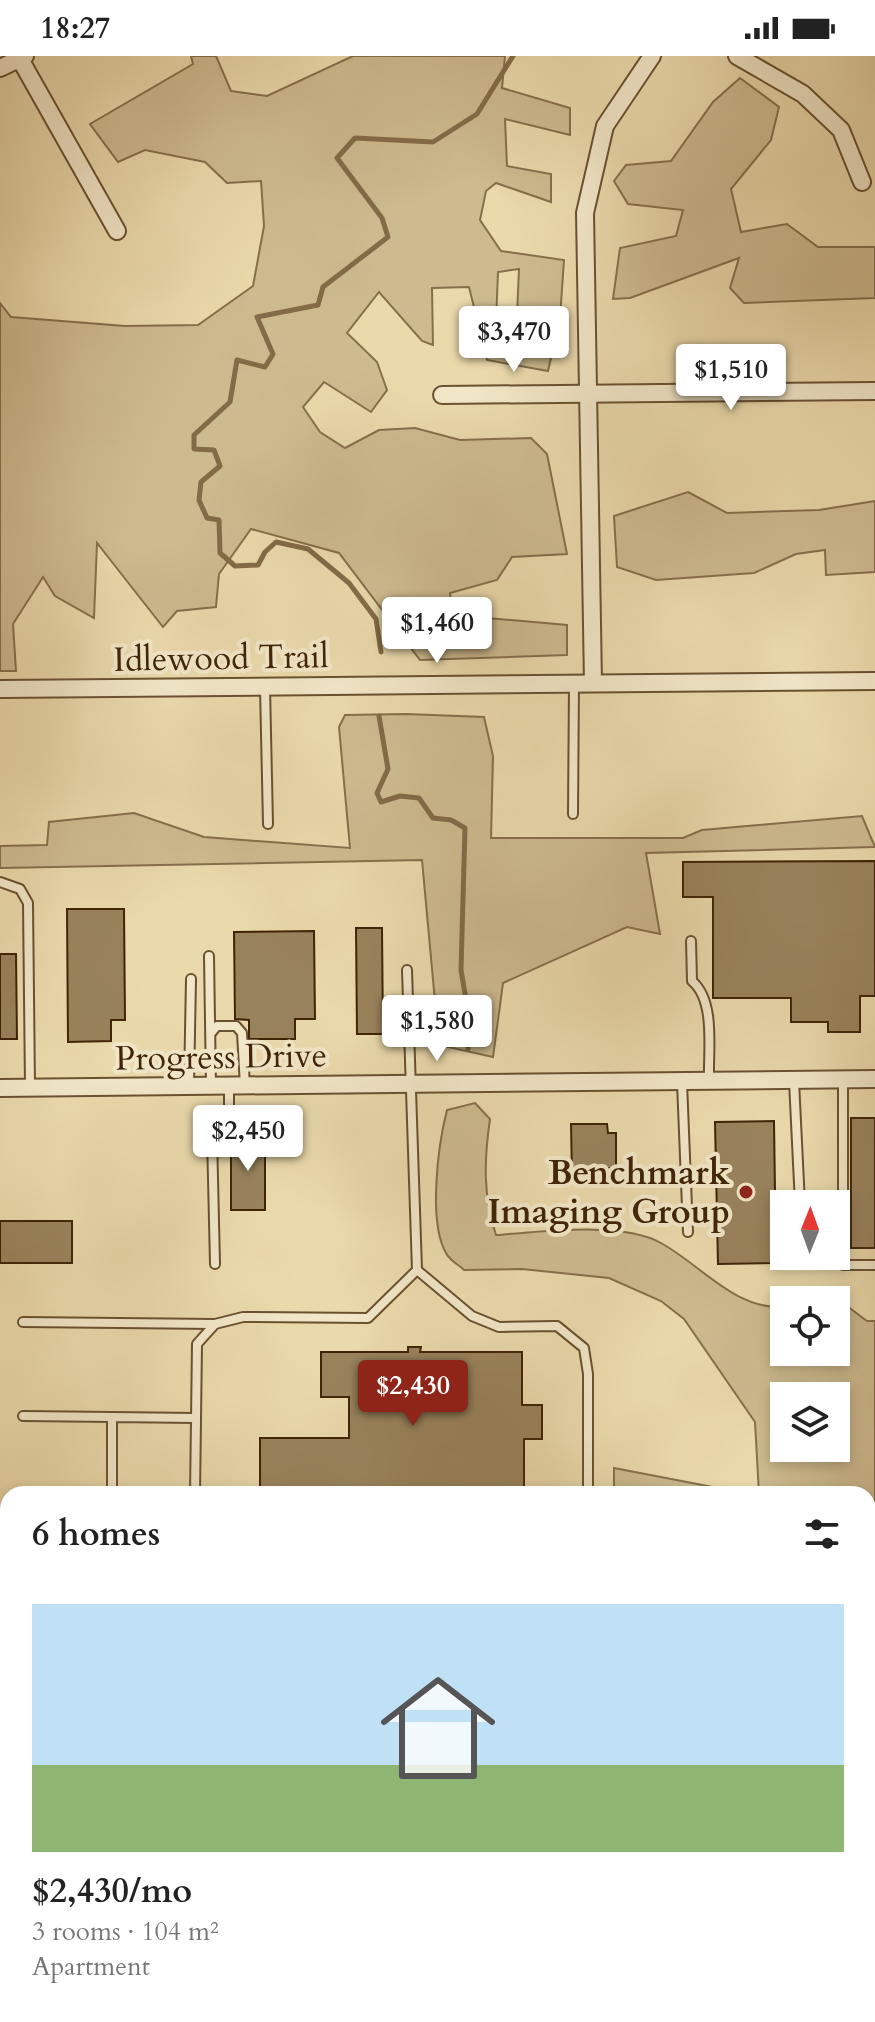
<!DOCTYPE html>
<meta charset="utf-8">
<style>
body{margin:0;font-family:Cardo,serif;background:#f2f2f2;color:#222;height:100vh;display:flex;flex-direction:column;font-size:30px;white-space:nowrap}
*{box-sizing:border-box;margin:0}
p{font-size:26px;color:#767676}
.icon{flex:none;width:44px;height:44px;fill:none;stroke:currentColor;stroke-width:2;stroke-linecap:round;stroke-linejoin:round}
.map{position:relative;flex:1;overflow:hidden}
.side{position:absolute;left:0px;top:1430px;width:876px;height:536px;display:flex;flex-direction:column;background:#fff;border-radius:24px 24px 0 0;box-shadow:0 4px 12px #0003}
.side>*{flex:none}
.needle{width:52px;rotate:1deg}
.tools{position:absolute;left:770px;top:1134px;display:grid;gap:16px}
.tools a{display:grid;place-items:center;width:80px;height:80px;border-radius:0px;background:#fff;box-shadow:0 4px 12px #0003;font-size:40px}
.price{position:absolute;translate:-50% -68px;padding:0 18px;border-radius:8px;background:#fff;color:#222;font-size:26px;line-height:52px;filter:drop-shadow(0 2px 4px #0008)}
.price::after{content:'';position:absolute;left:50%;top:48px;width:24px;height:18px;margin-left:-12px;background:inherit;clip-path:polygon(0 0,100% 0,50% 100%)}
.price.on{background:#8f2418;color:#fff}
ul{padding:0;list-style:none}
li{display:grid;align-content:center;gap:16px;height:424px;padding:0 32px}
li+li{border-top:2px solid #e0e0e0}
li span{display:grid;place-items:center;height:248px;border-radius:0px;color:#555}
li>.icon{margin-inline-start:auto}
span .icon{width:144px;height:144px;fill:#fffc;stroke-width:1}
li b{font-size:34px}
h2{display:flex;justify-content:space-between;align-items:center;height:96px;padding:0 32px;font-size:34px}
.status{display:flex;justify-content:space-between;align-items:center;height:56px;padding:0 40px;background:#fff;direction:ltr}
.status svg{height:22px;fill:currentColor}
.map>svg:first-child{display:block}
</style>
<div class="status"><b>18:27</b><svg viewBox="0 0 49 12"><path d="M0 12V9h3v3zM5 12V6h3v6zM10 12V3h3v9zM15 12V0h3v12zM26 1h20v11H26zM47 4h2v5h-2z"/></svg></div>
<div class="map">
<svg width="875" height="1966" viewBox="0 0 875 1966">
<rect width="100%" height="100%" fill="#ead9ab"/>
<filter id="stains"><feTurbulence type="fractalNoise" baseFrequency=".0025" numOctaves="4"/><feColorMatrix values="0 0 0 0 .2 0 0 0 0 .09 0 0 0 0 .02 0 0 0 .5 -.17"/></filter>
<radialGradient id="worn" r=".72"><stop offset=".6" stop-color="#630" stop-opacity="0"/><stop offset="1" stop-color="#630" stop-opacity=".3"/></radialGradient>
<g fill="#cdba8f" stroke="#866f4b" stroke-width="2" fill-rule="evenodd">
<polygon points="191,0 216,0 231,35 267,40 353,0 505,0 502,32 570,52 570,79 505,63 507,110 551,118 551,146 496,127 486,135 480,164 501,195 564,204 560,262 517,259 519,213 498,216 496,267 506,292 553,293 548,315 487,304 469,231 432,232 433,289 422,285 379,236 347,277 377,306 387,334 371,356 324,326 303,351 320,376 345,392 379,374 415,372 460,384 531,382 547,398 567,498 512,501 497,524 450,537 452,559 567,569 567,599 420,604 339,497 251,473 219,518 216,551 177,555 163,571 97,487 94,562 55,540 43,521 13,568 16,615 0,615 0,247 11,261 125,270 198,269 253,230 264,170 261,125 227,127 205,106 145,94 118,106 90,68 193,8"/>
<polygon points="740,22 779,51 771,84 731,133 741,176 787,168 818,191 875,191 875,242 744,247 730,232 739,202 630,242 613,243 620,192 676,180 683,154 628,148 614,125 626,109 671,105 713,46"/>
<polygon points="688,436 727,457 819,454 875,445 875,516 826,519 825,494 796,498 754,517 656,524 617,511 614,460"/>
<polygon points="406,658 484,661 493,700 491,782 683,782 702,774 862,760 875,791 646,797 660,878 627,871 503,927 493,1001 439,989 422,804 0,812 0,790 47,789 49,766 134,757 204,781 350,792 339,671 345,659"/>
<path d="M475,1047L490,1063C484,1104 483,1140 496,1179C540,1176 623,1165 661,1187C701,1209 735,1254 784,1251V1296H836V1248L843,1247L867,1265H875V1966H0V1797H8V1958H868V1438H759L755,1366L684,1263L661,1245L609,1222L522,1213L464,1214C459,1209 449,1204 446,1197C428,1166 438,1089 447,1054ZM784,1340H836V1392H784Z"/>
<polygon points="614,1412 749,1438 614,1438"/>
</g>
<g fill="none" stroke-linecap="round" stroke-linejoin="round">
<g stroke="#836b48" stroke-width="5">
<polyline points="381,596 376,563 349,527 308,493 276,486 265,496 258,509 235,510 220,497 219,464 207,462 199,444 201,426 220,410 214,394 194,393 194,379 230,346 237,304 265,311 273,298 257,261 318,249 323,231 388,181 382,162 337,102 355,82 433,86 477,58 513,0"/>
<polyline points="379,660 388,713 377,737 381,746 400,740 419,742 433,762 451,764 465,772 461,914 469,961 468,993"/>
</g>
</g>
<g fill="#98825c" stroke="#3f2407" stroke-width="2">
<polygon points="875,805 875,940 860,940 860,976 828,976 828,966 791,966 791,942 713,942 713,841 683,841 683,806"/>
<polygon points="67,853 124,853 125,964 111,964 111,985 68,986"/>
<polygon points="356,872 382,872 383,978 357,978"/>
<polygon points="314,875 315,963 295,963 295,983 249,983 249,964 235,963 234,876"/>
<polygon points="0,898 16,898 17,983 0,983"/>
<rect x="851" y="1062" width="24" height="130"/>
<polygon points="774,1065 776,1207 718,1208 715,1066"/>
<polygon points="571,1068 607,1068 608,1077 616,1077 616,1112 584,1112 584,1122 572,1122"/>
<polygon points="231,1079 265,1080 265,1154 231,1154"/>
<rect x="0" y="1165" width="72" height="42"/>
<polygon points="408,1291 421,1291 420,1296 522,1296 522,1349 542,1349 542,1383 524,1383 524,1438 260,1438 260,1382 349,1382 349,1341 321,1341 321,1296 408,1296"/>
</g>
<g fill="none" stroke-linecap="round" stroke-linejoin="round">
<defs>
<g id="service">
<polyline points="265,631 268,768"/>
<polyline points="573,758 574,628"/>
<polyline points="0,826 20,833 28,847 30,1031"/>
<path d="M691,885L692,925C716,945 708,995 709,1024"/>
<polyline points="209,900 211,1030"/>
<polyline points="407,914 417,1214 472,1260 499,1271 557,1270 584,1292 588,1318 588,1438"/>
<polyline points="211,977 217,970 236,970 242,977 245,1030"/>
<polyline points="843,1024 843,1209 875,1209"/>
<polyline points="794,1025 800,1148"/>
<polyline points="682,1026 688,1176"/>
<polyline points="189,1030 191,923"/>
<polyline points="803,1200 803,1202"/>
<polyline points="215,1208 212,1080 229,1067 229,1030"/>
<polyline points="23,1266 215,1268"/>
<polyline points="23,1360 112,1361"/>
<polyline points="112,1438 112,1361 195,1362"/>
<polyline points="195,1438 197,1288 215,1268 243,1261 368,1262 417,1214"/>
</g>
<g id="minor">
<polyline points="737,0 803,38 841,74 862,126"/>
<polyline points="20,3 117,175"/>
<polyline points="0,12 25,0"/>
<polyline points="442,339 875,335"/>
<polyline points="593,627 585,157 605,70 652,0"/>
<polyline points="0,633 875,625"/>
<polyline points="0,1032 875,1023"/>
</g>
</defs>
<use href="#service" stroke="#6a5130" stroke-width="12"/>
<use href="#minor" stroke="#6a5130" stroke-width="20"/>
<use href="#service" stroke="#f1e6c8" stroke-width="8"/>
<use href="#minor" stroke="#f1e6c8" stroke-width="16"/>
</g>
<circle fill="#8f2418" stroke="#f1e6c8" stroke-width="3" cx="746" cy="1136" r="8"/>
<g text-anchor="middle" stroke-width="8" stroke-linejoin="round" paint-order="stroke">
<g font-size="34" fill="#3f2407" stroke="#f1e6c8">
<text transform="translate(221 601) rotate(-1)" y="12">Idlewood Trail</text>
<text transform="translate(221 1000) rotate(-1)" y="12">Progress Drive</text>
</g>
<g font-size="34" font-weight="bold" fill="#3f2407" stroke="#f1e6c8" text-anchor="end">
<text x="730" y="1128">Benchmark<tspan x="730" dy="39">Imaging Group</tspan></text>
</g>
</g>
<rect width="100%" height="100%" filter="url(#stains)"/>
<rect width="100%" height="100%" fill="url(#worn)"/>
</svg>
<div class="tools">
<a><svg class="needle" viewBox="-14 -14 28 28"><path d="M0-13l5 13h-10z" fill="#e53935"/><path d="M0 13l5-13h-10z" fill="#767676"/></svg></a>
<a><svg class="icon" aria-label="locate" viewBox="0 0 24 24"><circle cx="12" cy="12" r="6"/><path d="M12 2v4M12 18v4M2 12h4M18 12h4"/></svg></a>
<a><svg class="icon" aria-label="layers" viewBox="0 0 24 24"><path d="M12 4l9 5-9 5-9-5zM3 14l9 5 9-5"/></svg></a>
</div>
<b class="price" style="left:514px;top:318px">$3,470</b>
<b class="price" style="left:731px;top:356px">$1,510</b>
<b class="price" style="left:437px;top:609px">$1,460</b>
<b class="price" style="left:437px;top:1007px">$1,580</b>
<b class="price" style="left:248px;top:1117px">$2,450</b>
<b class="price on" style="left:413px;top:1372px">$2,430</b>
<section class="side">
<h2>6 homes<svg class="icon" aria-label="filters" viewBox="0 0 24 24"><path d="M4 7h16M4 17h16"/><circle cx="9" cy="7" r="2"/><circle cx="15" cy="17" r="2"/></svg></h2>
<ul>
<li><span style="background:linear-gradient(#bfe0f5 65%,#8fb573 0)"><svg class="icon" aria-label="home" viewBox="0 0 24 24"><path d="M3 11l9-7 9 7M6 9v11h12V9"/></svg></span><div><b>$2,430/mo</b><p>3 rooms · 104 m²</p><p>Apartment</p></div></li>
</ul>
</section>
</div>
